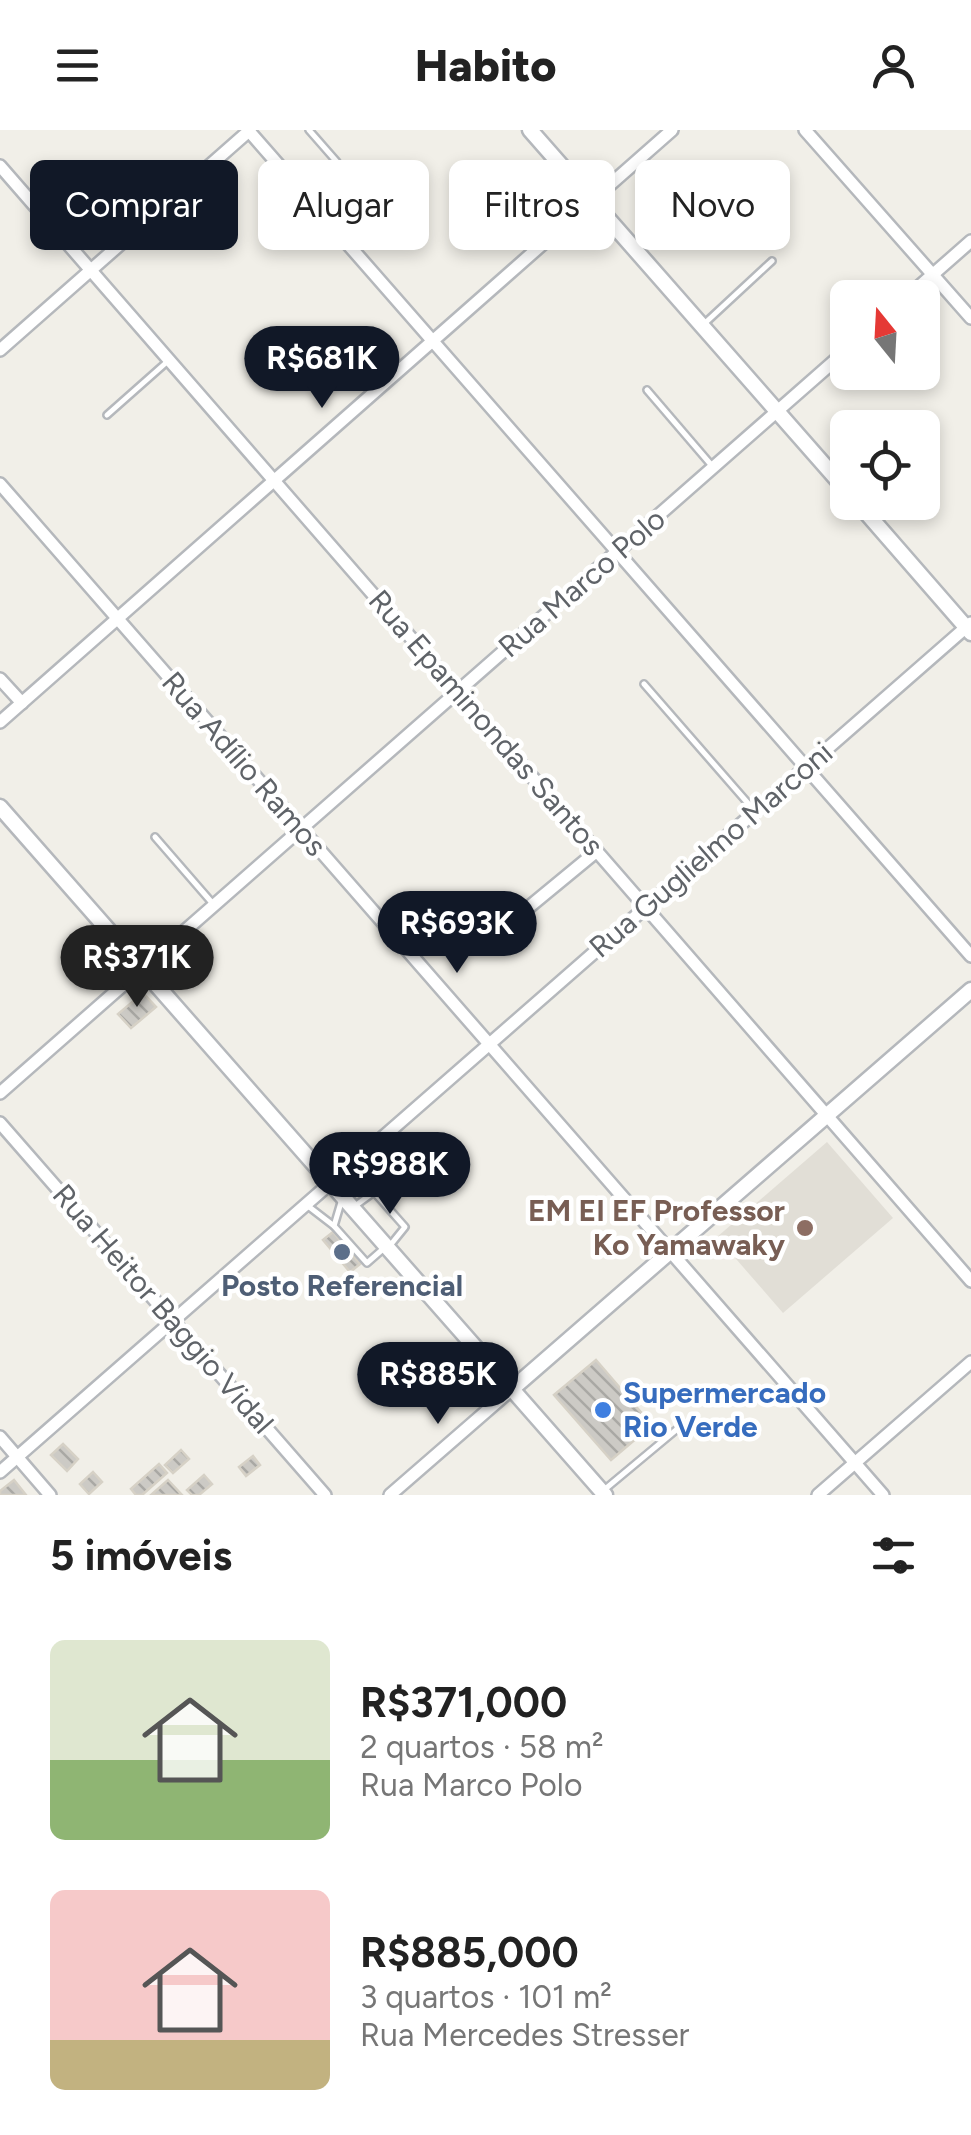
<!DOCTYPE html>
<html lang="pt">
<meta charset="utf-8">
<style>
body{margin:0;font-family:Figtree,sans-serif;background:#f6f6f6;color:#222;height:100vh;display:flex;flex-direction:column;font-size:38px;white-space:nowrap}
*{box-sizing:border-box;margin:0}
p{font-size:32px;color:#767676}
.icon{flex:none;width:55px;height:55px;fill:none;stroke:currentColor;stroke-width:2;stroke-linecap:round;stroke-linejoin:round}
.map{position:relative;height:1365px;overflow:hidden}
.panel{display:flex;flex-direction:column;background:#fff;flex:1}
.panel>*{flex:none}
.top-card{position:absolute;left:30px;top:30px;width:912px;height:90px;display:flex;gap:20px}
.needle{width:65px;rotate:342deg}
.fabs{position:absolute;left:830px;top:150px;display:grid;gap:20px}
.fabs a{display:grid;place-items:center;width:110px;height:110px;border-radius:15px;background:#fff;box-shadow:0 5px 15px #0003;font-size:50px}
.price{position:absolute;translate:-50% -85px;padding:0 22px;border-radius:35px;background:#111827;color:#fff;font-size:32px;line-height:65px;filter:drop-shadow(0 2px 5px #0008)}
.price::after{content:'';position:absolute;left:50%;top:60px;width:30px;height:22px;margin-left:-15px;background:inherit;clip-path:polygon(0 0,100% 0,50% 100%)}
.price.on{background:#222;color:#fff}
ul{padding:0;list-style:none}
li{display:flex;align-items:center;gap:30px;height:250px;padding:0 50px}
li span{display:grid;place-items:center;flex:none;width:280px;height:200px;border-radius:15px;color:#555}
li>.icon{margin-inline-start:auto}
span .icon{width:120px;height:120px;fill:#fffc;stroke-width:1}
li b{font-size:42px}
h2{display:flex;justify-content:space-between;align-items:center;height:120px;padding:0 50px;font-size:42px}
.pill{padding:0 35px;border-radius:15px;background:#fff;box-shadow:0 5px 15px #0003;font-size:35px;line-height:90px}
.pill.on{background:#111827;color:#fff}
header{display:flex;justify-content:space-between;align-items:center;height:130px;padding:0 50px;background:#fff;font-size:45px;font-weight:800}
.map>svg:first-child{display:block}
</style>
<header><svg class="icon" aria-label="menu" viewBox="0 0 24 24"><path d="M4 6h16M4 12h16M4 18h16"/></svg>Habito<svg class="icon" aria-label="person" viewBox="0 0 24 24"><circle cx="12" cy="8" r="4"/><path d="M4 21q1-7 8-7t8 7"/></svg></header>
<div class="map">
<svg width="971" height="1365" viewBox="0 0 971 1365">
<defs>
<pattern id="building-back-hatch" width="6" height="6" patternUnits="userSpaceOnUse" patternTransform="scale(2.5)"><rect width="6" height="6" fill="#cccac5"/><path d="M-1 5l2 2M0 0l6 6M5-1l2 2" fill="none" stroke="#a9a8a4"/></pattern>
</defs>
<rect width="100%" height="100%" fill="#f1efe8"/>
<polygon fill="#e1ded6" points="827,1012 893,1088 783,1183 717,1107"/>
<g fill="url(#building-back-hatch)" stroke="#d6d1c6" stroke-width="2.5">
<polygon points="143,863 156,877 131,898 118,884"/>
<polygon points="333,1102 360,1134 350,1142 323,1110"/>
<polygon points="596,1230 652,1295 611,1330 554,1265"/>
<polygon points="63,1314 78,1329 67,1341 51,1325"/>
<polygon points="181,1320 189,1329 173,1343 165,1335"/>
<polygon points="253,1326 260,1335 246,1346 239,1337"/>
<polygon points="159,1334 167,1343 142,1365 136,1365 131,1359"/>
<polygon points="93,1342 102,1352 89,1364 80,1354"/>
<polygon points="204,1345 212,1354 199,1365 192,1365 187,1360"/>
<polygon points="14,1350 26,1365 0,1365 0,1361"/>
<polygon points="168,1350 182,1365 151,1365"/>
</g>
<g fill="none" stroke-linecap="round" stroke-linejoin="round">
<defs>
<g id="service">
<polyline points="309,0 337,32"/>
<polyline points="704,194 772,131"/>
<polyline points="647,260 713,337"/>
<polyline points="107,285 168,231"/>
<polyline points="644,554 753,679"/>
<polyline points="155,707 214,775"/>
<polyline points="342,1069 334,1096 367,1133 383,1119"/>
<polyline points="308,1076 334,1096"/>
<polyline points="355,1076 374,1062 405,1097 388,1118"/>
<polyline points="604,1360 676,1300"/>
</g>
<g id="minor">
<polyline points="248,0 971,826"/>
<polyline points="805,0 971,188"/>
<polyline points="0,36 971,1151"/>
<polyline points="906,168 971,111"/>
<polyline points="0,220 250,0"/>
<polyline points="0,354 883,1365"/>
<polyline points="0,549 22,573"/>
<polyline points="0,592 672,0"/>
<polyline points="512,791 597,721"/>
<polyline points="0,963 848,219"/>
<polyline points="0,993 325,1365"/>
<polyline points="0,1307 50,1365"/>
<polyline points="0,1342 971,493"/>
<polyline points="390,1365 512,1259"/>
<polyline points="818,1365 971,1232"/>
</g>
<g id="tertiary">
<polyline points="530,0 848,362"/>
<polyline points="857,372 971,503"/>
<polyline points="0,677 605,1365"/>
<polyline points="512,1259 971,860"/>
</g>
</defs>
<use href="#service" stroke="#b5b8bc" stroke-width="10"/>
<use href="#minor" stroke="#b5b8bc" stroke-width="16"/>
<use href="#tertiary" stroke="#b5b8bc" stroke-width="19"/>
<use href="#service" stroke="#fff" stroke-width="5"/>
<use href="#minor" stroke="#fff" stroke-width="11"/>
<use href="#tertiary" stroke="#fff" stroke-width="14"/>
</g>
<circle fill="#8d6e63" stroke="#fff" stroke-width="4" cx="805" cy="1098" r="10"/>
<circle fill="#5c6f8a" stroke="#fff" stroke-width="4" cx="342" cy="1122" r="10"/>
<circle fill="#3f7fe0" stroke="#fff" stroke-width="4" cx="603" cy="1280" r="10"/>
<g text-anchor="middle" stroke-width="9" stroke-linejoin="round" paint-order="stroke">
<g font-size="30" fill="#5f6368" stroke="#fff">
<text transform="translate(582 453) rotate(-41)" y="10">Rua Marco Polo</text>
<text transform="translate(486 593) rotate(49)" y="10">Rua Epaminondas Santos</text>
<text transform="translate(244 634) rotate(49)" y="10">Rua Adílio Ramos</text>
<text transform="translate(711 720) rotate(-41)" y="10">Rua Guglielmo Marconi</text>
<text transform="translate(163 1179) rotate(49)" y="10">Rua Heitor Baggio Vidal</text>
</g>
<g font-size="30" font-weight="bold" fill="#785e54" stroke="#fff" text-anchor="end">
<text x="785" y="1091">EM EI EF Professor<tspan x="785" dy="34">Ko Yamawaky</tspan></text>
</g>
<g font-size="30" font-weight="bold" fill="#4e5e75" stroke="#fff">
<text x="342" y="1166">Posto Referencial</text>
</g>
<g font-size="30" font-weight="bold" fill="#366cbe" stroke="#fff" text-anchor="start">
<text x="623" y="1273">Supermercado<tspan x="623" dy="34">Rio Verde</tspan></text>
</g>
</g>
</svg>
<div class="fabs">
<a><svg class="needle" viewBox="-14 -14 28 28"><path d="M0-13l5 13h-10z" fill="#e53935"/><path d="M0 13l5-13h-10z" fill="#767676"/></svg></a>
<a><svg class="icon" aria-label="locate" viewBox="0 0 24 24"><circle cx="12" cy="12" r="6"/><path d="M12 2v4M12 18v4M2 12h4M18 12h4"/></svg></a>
</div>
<b class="price" style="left:322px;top:281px">R$681K</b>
<b class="price" style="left:457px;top:846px">R$693K</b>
<b class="price on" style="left:137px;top:880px">R$371K</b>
<b class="price" style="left:390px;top:1087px">R$988K</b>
<b class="price" style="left:438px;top:1297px">R$885K</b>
<div class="top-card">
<a class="pill on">Comprar</a>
<a class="pill">Alugar</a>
<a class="pill">Filtros</a>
<a class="pill">Novo</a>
</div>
</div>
<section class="panel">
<h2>5 imóveis<svg class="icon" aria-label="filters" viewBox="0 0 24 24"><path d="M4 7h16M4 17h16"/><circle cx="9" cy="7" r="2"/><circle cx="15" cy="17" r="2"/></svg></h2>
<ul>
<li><span style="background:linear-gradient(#dfe7d0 60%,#8fb573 0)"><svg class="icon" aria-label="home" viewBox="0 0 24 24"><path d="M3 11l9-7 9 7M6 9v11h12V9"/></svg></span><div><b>R$371,000</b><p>2 quartos · 58 m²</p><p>Rua Marco Polo</p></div></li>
<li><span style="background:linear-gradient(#f6c9c9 75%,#c2b280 0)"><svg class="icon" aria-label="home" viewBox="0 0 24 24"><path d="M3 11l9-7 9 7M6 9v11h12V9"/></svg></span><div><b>R$885,000</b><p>3 quartos · 101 m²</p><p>Rua Mercedes Stresser</p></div></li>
</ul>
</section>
